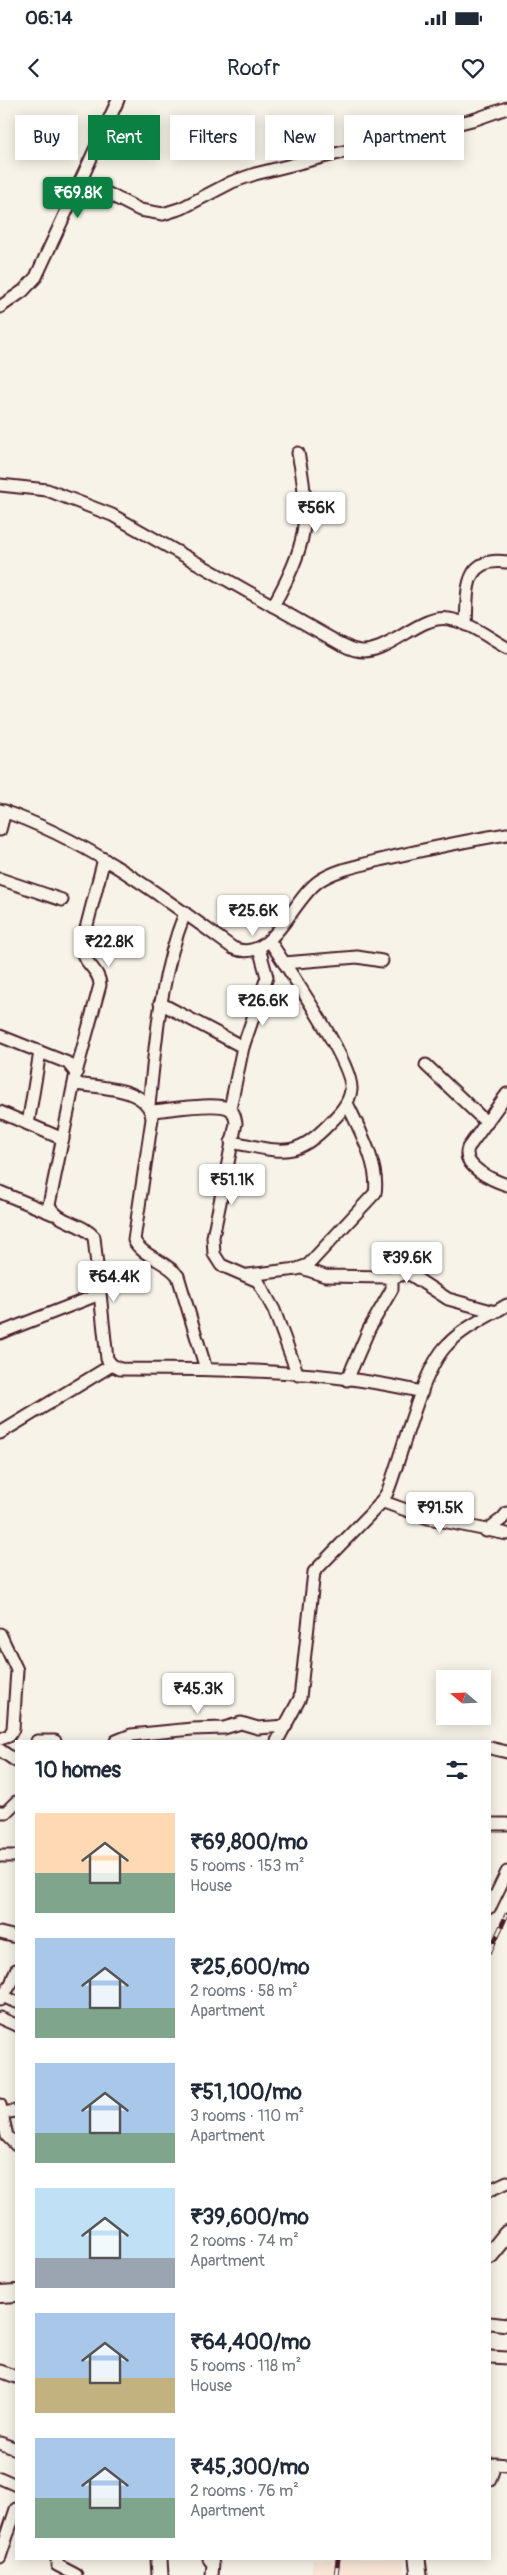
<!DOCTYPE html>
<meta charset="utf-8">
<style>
body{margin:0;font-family:Pangolin,sans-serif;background:#f2f2f3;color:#1f2937;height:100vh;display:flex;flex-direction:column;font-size:19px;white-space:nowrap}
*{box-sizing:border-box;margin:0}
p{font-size:16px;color:#747a83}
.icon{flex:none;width:28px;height:28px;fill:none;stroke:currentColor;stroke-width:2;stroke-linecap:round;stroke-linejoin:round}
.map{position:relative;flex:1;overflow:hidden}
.details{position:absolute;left:15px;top:1640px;width:476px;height:820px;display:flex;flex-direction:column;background:#fff;border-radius:0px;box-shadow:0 2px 12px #0003}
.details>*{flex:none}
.banner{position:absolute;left:15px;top:15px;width:478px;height:45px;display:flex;gap:10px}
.needle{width:32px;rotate:289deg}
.buttons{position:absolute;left:436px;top:1570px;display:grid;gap:10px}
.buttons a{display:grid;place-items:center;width:55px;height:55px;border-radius:0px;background:#fff;box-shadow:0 2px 12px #0003;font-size:25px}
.price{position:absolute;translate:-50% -42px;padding:0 11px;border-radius:5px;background:#fff;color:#222;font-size:16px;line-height:32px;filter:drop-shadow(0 1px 2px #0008)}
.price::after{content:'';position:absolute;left:50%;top:30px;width:15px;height:11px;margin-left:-8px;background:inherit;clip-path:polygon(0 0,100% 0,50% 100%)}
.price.current{background:#0b8043;color:#fff}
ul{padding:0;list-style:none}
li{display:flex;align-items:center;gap:15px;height:125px;padding:0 20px}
li span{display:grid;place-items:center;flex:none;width:140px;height:100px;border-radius:0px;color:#555}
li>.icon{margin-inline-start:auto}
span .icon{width:60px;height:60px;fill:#fffc;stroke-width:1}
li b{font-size:21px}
h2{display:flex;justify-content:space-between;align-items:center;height:60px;padding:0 20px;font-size:21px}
.tag{padding:0 18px;border-radius:0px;background:#fff;box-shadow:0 2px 12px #0003;font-size:18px;line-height:45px}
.tag.current{background:#0b8043;color:#fff}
.status{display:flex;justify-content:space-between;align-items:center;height:35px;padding:0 25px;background:#fff;direction:ltr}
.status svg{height:14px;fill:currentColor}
header{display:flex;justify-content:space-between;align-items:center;height:65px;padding:0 20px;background:#fff;font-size:22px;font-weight:600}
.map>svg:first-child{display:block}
</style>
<div class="status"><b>06:14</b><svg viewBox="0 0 49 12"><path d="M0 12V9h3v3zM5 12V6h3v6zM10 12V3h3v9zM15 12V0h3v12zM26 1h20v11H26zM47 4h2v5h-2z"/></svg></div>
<header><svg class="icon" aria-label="back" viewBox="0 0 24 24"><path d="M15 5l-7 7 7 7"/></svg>Roofr<svg class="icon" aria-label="heart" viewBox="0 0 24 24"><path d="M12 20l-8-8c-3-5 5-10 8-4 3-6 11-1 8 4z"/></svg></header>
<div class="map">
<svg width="507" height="2475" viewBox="0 0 507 2475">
<rect width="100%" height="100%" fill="#f7f3e8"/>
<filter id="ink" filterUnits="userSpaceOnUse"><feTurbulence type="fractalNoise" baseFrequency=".02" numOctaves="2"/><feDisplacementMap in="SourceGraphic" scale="10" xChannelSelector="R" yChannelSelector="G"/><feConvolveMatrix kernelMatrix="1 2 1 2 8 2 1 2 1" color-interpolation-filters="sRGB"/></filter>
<g filter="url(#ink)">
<polygon fill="#f9e6d7" points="313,2459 406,2459 403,2475 311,2475"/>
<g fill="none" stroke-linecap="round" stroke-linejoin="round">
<defs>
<g id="minor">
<polyline points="81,80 140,110 163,114 182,108 232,82 255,74 476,19 507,8"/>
<polyline points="0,207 23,191 36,177 118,0"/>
<path d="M0,385L47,390L112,415L339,543C344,545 350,549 356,550C386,558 419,513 449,519C469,522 489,538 507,548"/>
<path d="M273,506C306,447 312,419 298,353"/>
<path d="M466,525C468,493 462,456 507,462"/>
<path d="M0,710C86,739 160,795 233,848C272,865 292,799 319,781C337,769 359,766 380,760C422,750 464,741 507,734"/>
<polyline points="0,730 5,711"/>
<polyline points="0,779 62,800"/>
<polyline points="284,863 357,857 382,861"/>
<polyline points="160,903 243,947"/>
<path d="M0,936L68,963L76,973L49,1105C57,1123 82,1122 94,1137L107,1259L112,1265L120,1269C220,1269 324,1269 422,1292"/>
<polyline points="426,965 487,1023"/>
<path d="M76,973L100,885C100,870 83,863 81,848L104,759"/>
<path d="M76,984C100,988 150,987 152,1019L134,1140C141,1156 167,1161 178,1176L206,1269"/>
<path d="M507,994L468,1048C461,1066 492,1080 507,1085"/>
<path d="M149,1005C156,940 160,875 185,813"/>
<polyline points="230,1009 243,947 267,877 259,848"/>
<path d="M152,1011C168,1010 217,1001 230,1009C235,1013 235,1018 236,1023L213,1137L214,1154L221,1165L258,1181L274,1210L298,1275"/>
<polyline points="0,1012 63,1039"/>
<polyline points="28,1024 40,952"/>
<path d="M231,1042C278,1050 293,1062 329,1024C339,1014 349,1004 351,990C354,964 286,866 269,840"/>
<polyline points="0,1092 53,1114"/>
<polyline points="302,1168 325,1176 386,1177 392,1180 392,1189 369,1229 347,1280"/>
<path d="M248,1175L297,1169L308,1165L375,1093C380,1066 358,1027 347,1003"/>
<polyline points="390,1178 405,1174 411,1175 448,1199 495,1212"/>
<polyline points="0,1233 100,1194"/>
<polyline points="0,1333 112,1265"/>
<polyline points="381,1401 428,1418 507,1434"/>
<polyline points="486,1431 502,1419 507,1413"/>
<polyline points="0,1534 17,1570 13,1629 9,1636 0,1639"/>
<polyline points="37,1641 55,1641"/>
<polyline points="116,1641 131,1635 192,1629 224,1628 241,1623 258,1628 286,1626"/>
<path d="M277,1641L300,1598L314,1472L378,1406L387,1393C402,1356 421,1271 447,1245C463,1228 487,1217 507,1205"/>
<polyline points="490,1648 507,1652"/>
<polyline points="0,1650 16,1661"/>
<polyline points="0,1712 6,1712 16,1702"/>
<polyline points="490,1724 507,1724"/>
<polyline points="0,1756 16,1756"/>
<polyline points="490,1807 507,1772"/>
<polyline points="0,1833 16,1837"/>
<polyline points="2,1896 16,1902"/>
<polyline points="0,1900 11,1884 16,1870"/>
<polyline points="0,1918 16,1925"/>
<polyline points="0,2005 7,2036 16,2045"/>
<polyline points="2,2013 16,2011"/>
<polyline points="490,2090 507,2082"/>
<polyline points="490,2223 507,2225"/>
<polyline points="490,2257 507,2258"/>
<polyline points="0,2271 16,2277"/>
<polyline points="0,2343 16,2349"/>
<polyline points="0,2378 16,2385"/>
<polyline points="490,2380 495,2364 507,2365"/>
<polyline points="0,2457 16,2409"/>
<polyline points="57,2459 57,2465 76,2475"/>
<polyline points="209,2459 213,2464 212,2475"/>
</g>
<g id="tertiary">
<polyline points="159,2459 160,2475"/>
<polyline points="417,2459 419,2475"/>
</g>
<g id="secondary">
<polyline points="490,2155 507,2134"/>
<polyline points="0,2194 16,2193"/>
</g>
</defs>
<use href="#minor" stroke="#4a1f2b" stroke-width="15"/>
<use href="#tertiary" stroke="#4a1f2b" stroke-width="19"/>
<use href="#secondary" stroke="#4a1f2b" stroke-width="20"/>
<use href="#minor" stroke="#f7f3e8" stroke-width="11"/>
<use href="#tertiary" stroke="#f7f3e8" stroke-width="15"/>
<use href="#secondary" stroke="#f7f3e8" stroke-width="16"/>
<defs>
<g id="rail">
<polyline points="490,1851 507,1814"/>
<polyline points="336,2475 338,2459"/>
</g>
</defs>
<use href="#rail" stroke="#4a1f2b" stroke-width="5"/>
<use href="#rail" stroke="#f7f3e8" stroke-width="3" stroke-dasharray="9" stroke-linecap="butt"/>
</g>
</g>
</svg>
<div class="buttons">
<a><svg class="needle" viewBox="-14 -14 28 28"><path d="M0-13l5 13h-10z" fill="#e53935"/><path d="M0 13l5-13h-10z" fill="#747a83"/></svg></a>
</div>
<b class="price current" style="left:78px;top:119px">₹69.8K</b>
<b class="price" style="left:316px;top:434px">₹56K</b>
<b class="price" style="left:253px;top:837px">₹25.6K</b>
<b class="price" style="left:109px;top:868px">₹22.8K</b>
<b class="price" style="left:263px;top:927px">₹26.6K</b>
<b class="price" style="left:232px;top:1106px">₹51.1K</b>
<b class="price" style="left:407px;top:1184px">₹39.6K</b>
<b class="price" style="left:114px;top:1203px">₹64.4K</b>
<b class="price" style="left:440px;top:1434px">₹91.5K</b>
<b class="price" style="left:198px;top:1615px">₹45.3K</b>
<div class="banner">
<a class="tag">Buy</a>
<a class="tag current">Rent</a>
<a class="tag">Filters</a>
<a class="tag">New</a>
<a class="tag">Apartment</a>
</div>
<section class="details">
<h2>10 homes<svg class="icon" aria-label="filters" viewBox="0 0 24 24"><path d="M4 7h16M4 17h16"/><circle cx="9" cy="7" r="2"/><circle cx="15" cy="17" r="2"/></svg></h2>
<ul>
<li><span style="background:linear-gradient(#ffd9b3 60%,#7fa58c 0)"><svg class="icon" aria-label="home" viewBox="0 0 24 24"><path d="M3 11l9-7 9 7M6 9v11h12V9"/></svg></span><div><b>₹69,800/mo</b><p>5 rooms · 153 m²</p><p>House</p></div></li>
<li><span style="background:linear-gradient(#a9c7e8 70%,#7fa58c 0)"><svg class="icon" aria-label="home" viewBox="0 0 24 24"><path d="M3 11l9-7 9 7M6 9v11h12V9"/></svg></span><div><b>₹25,600/mo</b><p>2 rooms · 58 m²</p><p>Apartment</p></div></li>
<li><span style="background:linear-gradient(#a9c7e8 70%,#7fa58c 0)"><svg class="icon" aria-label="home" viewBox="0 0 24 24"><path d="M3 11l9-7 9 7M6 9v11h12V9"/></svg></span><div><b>₹51,100/mo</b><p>3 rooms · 110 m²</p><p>Apartment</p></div></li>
<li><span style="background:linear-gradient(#bfe0f5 70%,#9aa5b1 0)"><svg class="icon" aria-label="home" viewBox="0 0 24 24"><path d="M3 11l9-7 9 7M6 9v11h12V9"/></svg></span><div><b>₹39,600/mo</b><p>2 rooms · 74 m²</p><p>Apartment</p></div></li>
<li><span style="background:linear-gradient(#a9c7e8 65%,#c2b280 0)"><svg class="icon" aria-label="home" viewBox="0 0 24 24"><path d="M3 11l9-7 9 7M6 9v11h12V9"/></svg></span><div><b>₹64,400/mo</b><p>5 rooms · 118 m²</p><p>House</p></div></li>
<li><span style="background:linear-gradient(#a9c7e8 60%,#7fa58c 0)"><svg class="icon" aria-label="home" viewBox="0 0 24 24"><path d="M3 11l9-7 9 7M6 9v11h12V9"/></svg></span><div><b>₹45,300/mo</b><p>2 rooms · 76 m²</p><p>Apartment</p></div></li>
</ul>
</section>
</div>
